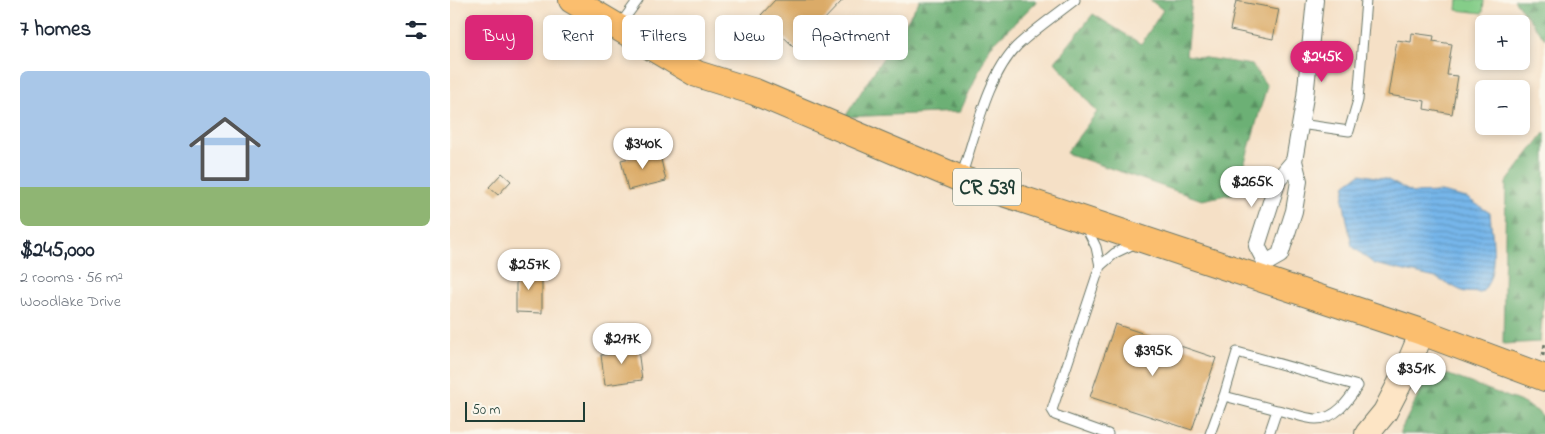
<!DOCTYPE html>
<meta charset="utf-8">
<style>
body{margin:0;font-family:"Indie Flower",sans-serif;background:#f6f6f7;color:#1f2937;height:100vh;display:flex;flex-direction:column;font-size:19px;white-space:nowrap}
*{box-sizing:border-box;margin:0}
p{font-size:16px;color:#747a83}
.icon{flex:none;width:28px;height:28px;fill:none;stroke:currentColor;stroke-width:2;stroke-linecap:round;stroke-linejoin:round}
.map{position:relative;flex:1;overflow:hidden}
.side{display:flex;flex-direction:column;background:#fff;width:450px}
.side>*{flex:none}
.hud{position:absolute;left:15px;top:15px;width:475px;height:45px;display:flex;gap:10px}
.tools{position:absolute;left:1025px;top:15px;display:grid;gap:10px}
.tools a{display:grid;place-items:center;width:55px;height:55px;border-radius:8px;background:#fff;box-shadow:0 2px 8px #0003;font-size:25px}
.scale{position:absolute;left:15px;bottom:12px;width:120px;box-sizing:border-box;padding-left:5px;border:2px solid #1f3d34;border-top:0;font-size:14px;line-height:18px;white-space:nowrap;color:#1f3d34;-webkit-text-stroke:4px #fbf7ec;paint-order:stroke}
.price{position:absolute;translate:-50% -42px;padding:0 11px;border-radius:18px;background:#fff;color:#222;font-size:16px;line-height:32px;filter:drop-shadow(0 1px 2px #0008)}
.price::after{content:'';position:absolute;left:50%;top:30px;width:15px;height:11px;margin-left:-8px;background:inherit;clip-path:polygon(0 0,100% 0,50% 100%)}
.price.current{background:#db2777;color:#fff}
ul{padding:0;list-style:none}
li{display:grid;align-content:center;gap:10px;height:265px;padding:0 20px}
li span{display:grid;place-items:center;height:155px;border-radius:8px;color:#555}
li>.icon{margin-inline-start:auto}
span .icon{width:90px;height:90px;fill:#fffc;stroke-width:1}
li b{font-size:21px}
h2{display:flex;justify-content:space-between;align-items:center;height:60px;padding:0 20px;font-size:21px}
.pill{padding:0 18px;border-radius:8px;background:#fff;box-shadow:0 2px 8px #0003;font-size:18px;line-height:45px}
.pill.current{background:#db2777;color:#fff}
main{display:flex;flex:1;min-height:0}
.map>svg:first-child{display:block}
</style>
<main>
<section class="side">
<h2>7 homes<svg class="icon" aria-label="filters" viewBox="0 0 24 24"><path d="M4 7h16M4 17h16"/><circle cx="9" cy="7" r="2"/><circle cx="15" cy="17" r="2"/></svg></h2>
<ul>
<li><span style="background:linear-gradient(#a9c7e8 75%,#8fb573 0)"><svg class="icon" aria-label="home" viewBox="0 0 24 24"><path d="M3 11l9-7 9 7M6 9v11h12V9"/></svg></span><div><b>$245,000</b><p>2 rooms · 56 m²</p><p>Woodlake Drive</p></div></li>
</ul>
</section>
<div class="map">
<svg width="1095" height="434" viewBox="0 0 1095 434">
<defs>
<pattern id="forest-firs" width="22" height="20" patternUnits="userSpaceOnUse" patternTransform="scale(1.25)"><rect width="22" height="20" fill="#6cb075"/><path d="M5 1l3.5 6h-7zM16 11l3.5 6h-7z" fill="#589061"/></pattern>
<pattern id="water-rules" width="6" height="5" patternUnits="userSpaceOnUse" patternTransform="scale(1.25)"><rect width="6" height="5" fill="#76b6ea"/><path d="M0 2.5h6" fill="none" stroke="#6095be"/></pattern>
</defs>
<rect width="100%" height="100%" fill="#fbf7ec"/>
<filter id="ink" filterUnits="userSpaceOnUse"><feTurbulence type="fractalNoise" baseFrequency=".02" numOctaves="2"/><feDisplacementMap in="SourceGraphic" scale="10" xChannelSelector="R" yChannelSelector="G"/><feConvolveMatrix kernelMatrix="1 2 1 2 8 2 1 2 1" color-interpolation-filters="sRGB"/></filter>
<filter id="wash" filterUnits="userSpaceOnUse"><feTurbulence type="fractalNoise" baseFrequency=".0096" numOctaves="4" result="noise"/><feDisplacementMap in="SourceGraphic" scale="20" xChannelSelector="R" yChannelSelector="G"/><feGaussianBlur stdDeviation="1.12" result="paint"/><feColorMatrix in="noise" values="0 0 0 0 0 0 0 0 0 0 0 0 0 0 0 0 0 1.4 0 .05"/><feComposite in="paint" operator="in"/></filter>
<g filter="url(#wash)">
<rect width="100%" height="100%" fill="#f5e0c6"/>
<g fill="url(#forest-firs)" stroke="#467654">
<polygon points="470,0 585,0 586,2 540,47 510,112 395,117"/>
<polygon points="700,0 742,0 736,55 802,65 817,86 786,193 752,200 616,153 647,112 605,62 643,14 691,44 713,10"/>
<polygon points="1064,0 1095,0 1095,39"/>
<polygon points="1095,132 1095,285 1090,342 1053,344 1056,183"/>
<polygon points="986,375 999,375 1069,401 1087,411 1095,419 1095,434 951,434 950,432 974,384"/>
</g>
<polygon fill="#85cd89" stroke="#52855e" points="1008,0 1034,0 1033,13 1007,10"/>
<path fill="url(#water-rules)" stroke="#4a7a8f" d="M910,174L936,179L963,193L991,192L1017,198L1040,213C1042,237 1050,274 1031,293L1014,292L986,278L924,264L902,246L893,200L896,184Z"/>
<g id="blocks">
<g fill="#dbab68">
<polygon points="325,0 393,0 346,49 311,15"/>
<polygon points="786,1 829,9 823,39 780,30"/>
<polygon points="962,33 984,36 983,41 1002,44 997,75 1008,76 1002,114 974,109 975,101 938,95 947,40 961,42"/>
<polygon points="209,151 216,181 178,190 171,160"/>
<polygon points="52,173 61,181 48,195 39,187"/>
<polygon points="66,269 92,269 92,313 66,312"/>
<polygon points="665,324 766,358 742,430 640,397"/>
<polygon points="187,342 192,380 155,385 151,355 165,354 164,345"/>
</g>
</g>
</g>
<g filter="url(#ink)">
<use href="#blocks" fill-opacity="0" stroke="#6a7667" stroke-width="1"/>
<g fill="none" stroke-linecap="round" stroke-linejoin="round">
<defs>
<g id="lane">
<polyline points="169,26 188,0"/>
<polyline points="850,124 899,131 908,100 916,0"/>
<path d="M511,177C525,137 537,76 567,46C585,29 606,15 625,0"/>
<polyline points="635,225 646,247 650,266"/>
<polyline points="658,434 605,415 602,410 650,266 665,253 684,244"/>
<polyline points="760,434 774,396"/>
<path d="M819,434L827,410L774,396L787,352L908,386C898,401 886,419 866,419C856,419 838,412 827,410"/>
</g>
<g id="street">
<polyline points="816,263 807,246 828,180 844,161"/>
<polyline points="810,278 816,263 830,255 844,211 849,181 844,161 855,97 865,0"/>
</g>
<polyline id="secondary" points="917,434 935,412 953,377 972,332"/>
<polyline id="primary" points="122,0 247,74 305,92 511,179 972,332 1095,378"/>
</defs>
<use href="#lane" stroke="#6a7667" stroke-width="11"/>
<use href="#street" stroke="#6a7667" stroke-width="18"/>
<use href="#secondary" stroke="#6a7667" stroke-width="26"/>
<use href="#primary" stroke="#6a7667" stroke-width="28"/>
<polyline stroke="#6a7667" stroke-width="3" stroke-dasharray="4 4" stroke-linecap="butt" points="1093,356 1095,343"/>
<use href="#lane" stroke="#fff" stroke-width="9"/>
<use href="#street" stroke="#fff" stroke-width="16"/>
<use href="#secondary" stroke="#fde5c5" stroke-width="24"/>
<use href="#primary" stroke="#fbbe6e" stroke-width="26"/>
</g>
</g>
<g text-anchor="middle" stroke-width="4.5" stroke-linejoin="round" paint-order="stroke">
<rect fill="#fbf7ec" stroke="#61756b" stroke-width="1" x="503" y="168.5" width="68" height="37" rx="4"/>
<g font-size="21" font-weight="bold" fill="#1f3d34">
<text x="537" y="194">CR 539</text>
</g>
</g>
</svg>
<div class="tools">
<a>+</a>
<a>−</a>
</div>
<div class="scale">50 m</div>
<b class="price current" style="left:872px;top:83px">$245K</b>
<b class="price" style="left:193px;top:170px">$340K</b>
<b class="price" style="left:802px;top:208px">$265K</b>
<b class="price" style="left:79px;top:291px">$257K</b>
<b class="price" style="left:172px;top:365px">$217K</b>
<b class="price" style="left:703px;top:377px">$395K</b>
<b class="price" style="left:966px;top:395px">$351K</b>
<div class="hud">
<a class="pill current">Buy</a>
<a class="pill">Rent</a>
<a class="pill">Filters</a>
<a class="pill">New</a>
<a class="pill">Apartment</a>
</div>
</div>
</main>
